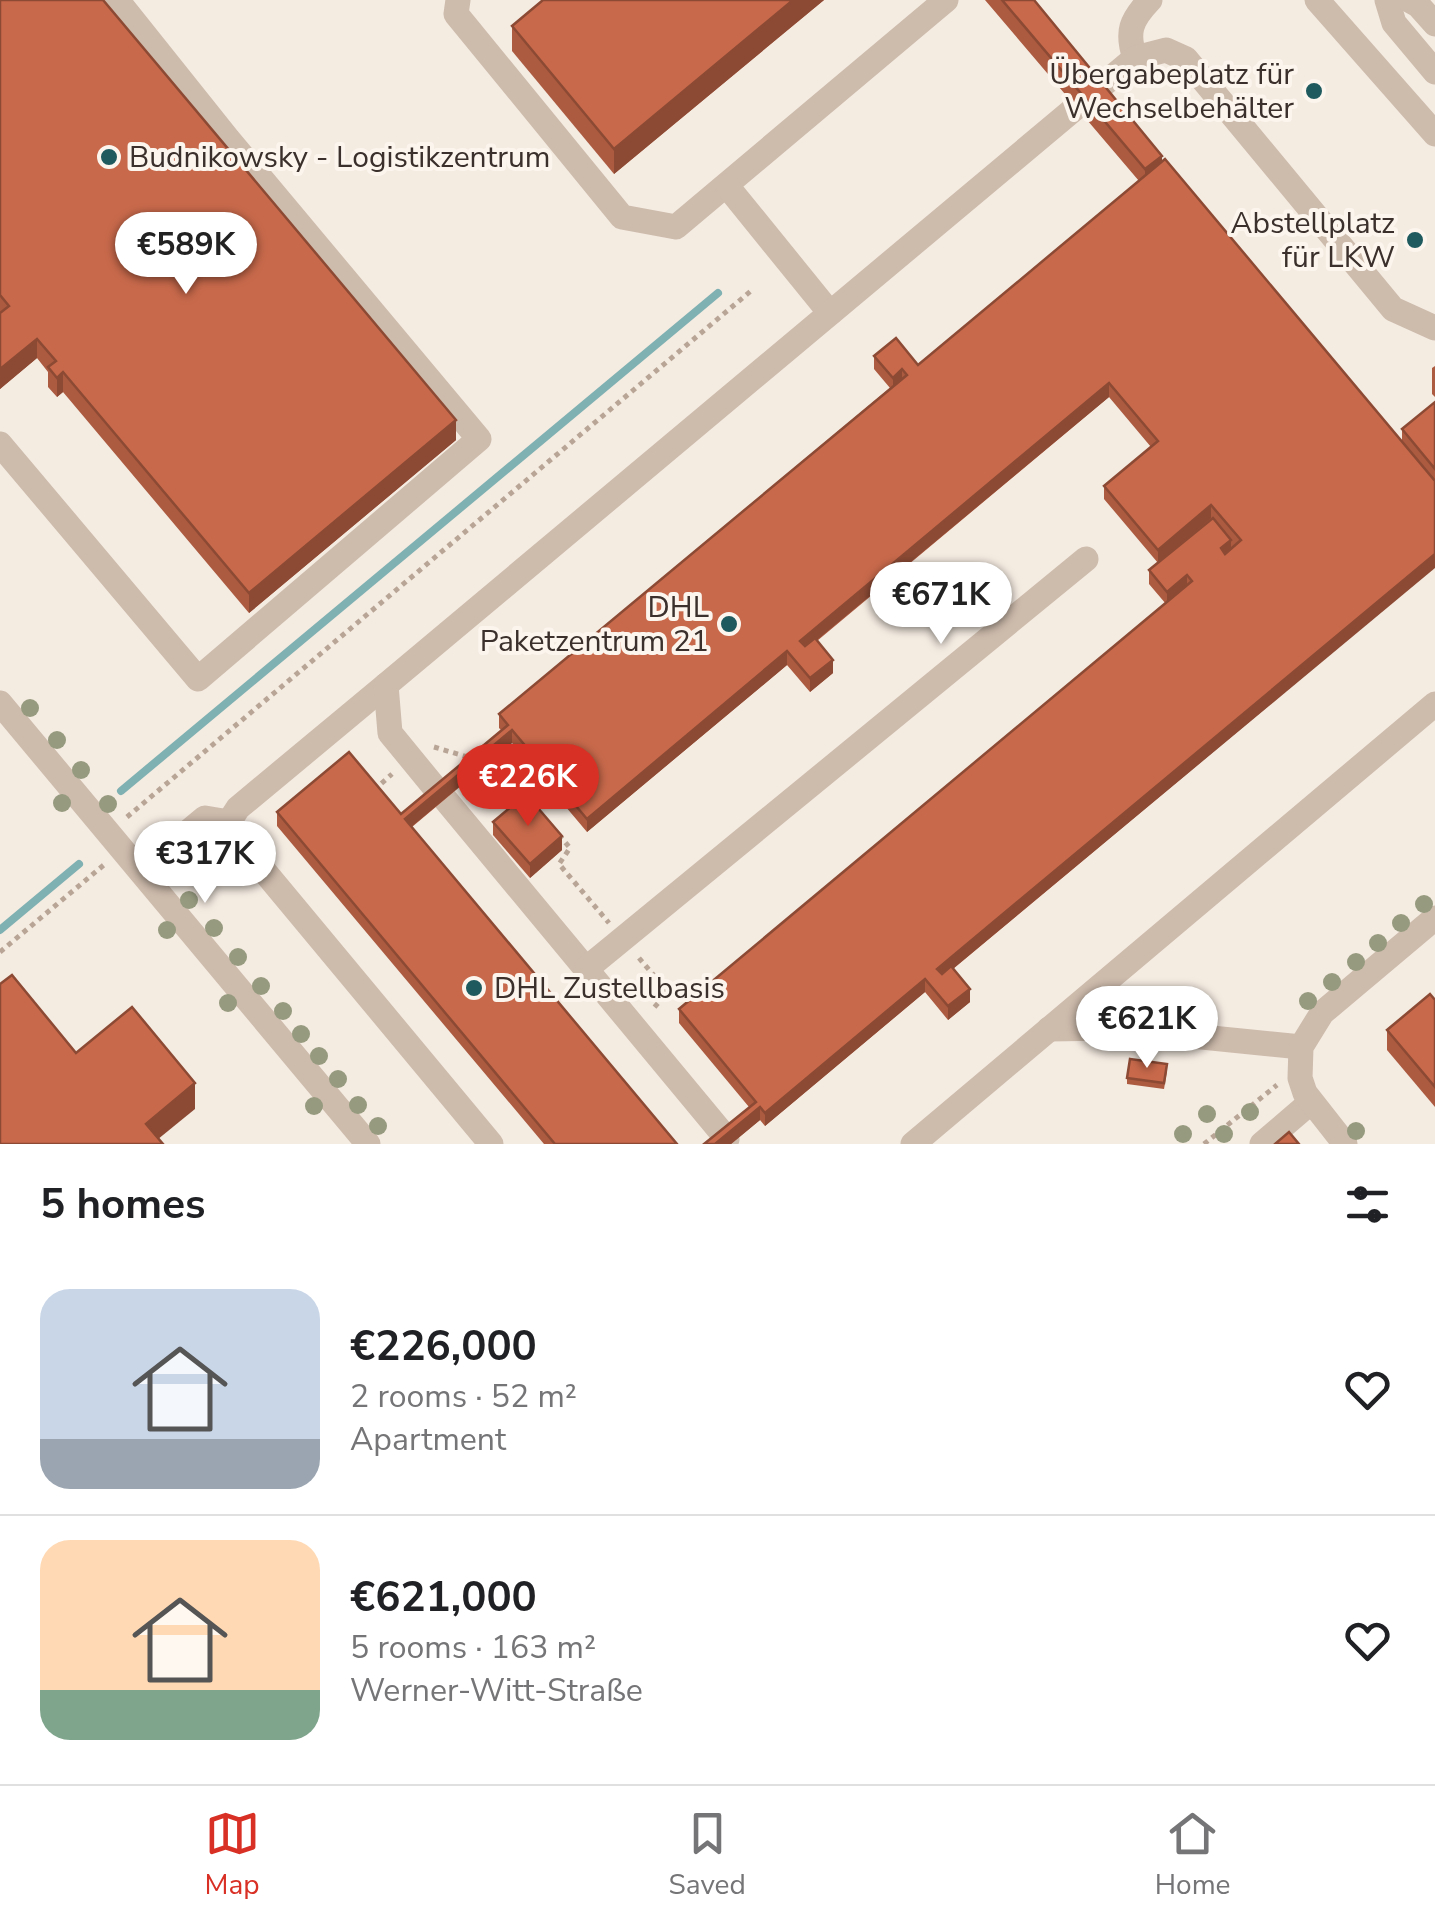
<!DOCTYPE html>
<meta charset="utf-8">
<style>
body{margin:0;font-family:"Nunito Sans",sans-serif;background:#f6f6f6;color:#202124;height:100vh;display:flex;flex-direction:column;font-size:38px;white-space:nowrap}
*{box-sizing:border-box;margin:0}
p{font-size:32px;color:#757577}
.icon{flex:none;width:55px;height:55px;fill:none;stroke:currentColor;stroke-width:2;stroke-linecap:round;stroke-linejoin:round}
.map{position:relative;height:1144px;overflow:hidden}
.details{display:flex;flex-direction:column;background:#fff;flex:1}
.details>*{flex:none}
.price{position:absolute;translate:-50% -85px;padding:0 22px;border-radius:35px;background:#fff;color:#222;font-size:32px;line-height:65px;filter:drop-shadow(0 2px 5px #0008)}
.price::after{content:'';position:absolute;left:50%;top:60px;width:30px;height:22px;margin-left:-15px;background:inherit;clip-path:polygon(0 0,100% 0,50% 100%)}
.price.on{background:#d93025;color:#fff}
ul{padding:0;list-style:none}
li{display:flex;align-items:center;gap:30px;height:250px;padding:0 40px}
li+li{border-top:2px solid #e0e0e0}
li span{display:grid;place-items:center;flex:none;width:280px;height:200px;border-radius:30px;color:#555}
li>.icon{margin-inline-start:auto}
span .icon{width:120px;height:120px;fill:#fffc;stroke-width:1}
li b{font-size:42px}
h2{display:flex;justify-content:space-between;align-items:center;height:120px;padding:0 40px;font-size:42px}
.tab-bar{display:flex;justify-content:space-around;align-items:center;height:140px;border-top:2px solid #e0e0e0;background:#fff;font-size:28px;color:#757577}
.tab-bar a{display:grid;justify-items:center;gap:5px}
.tab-bar .on{color:#d93025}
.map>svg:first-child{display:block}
</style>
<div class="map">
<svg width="1435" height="1144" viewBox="0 0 1435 1144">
<rect width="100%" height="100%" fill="#f4ebe1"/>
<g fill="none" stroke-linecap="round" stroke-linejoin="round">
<g stroke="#7fb0b2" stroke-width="8">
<polyline points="121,791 718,293"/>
<polyline points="0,930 79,864"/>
</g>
<g stroke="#b9a596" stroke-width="5" stroke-dasharray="5 5" stroke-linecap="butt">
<polyline points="434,747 471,758"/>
<polyline points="486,765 510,776 530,799"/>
<polyline points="374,790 392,774"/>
<polyline points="127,817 752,290"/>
<polyline points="559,835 570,848 559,864 609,923"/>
<polyline points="0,952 105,864"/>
<polyline points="639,958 668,992 652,1010"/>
<polyline points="1204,1144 1277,1085"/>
</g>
<g stroke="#cdbbac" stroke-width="25">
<polyline points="458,0 456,14 622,217 676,227 946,0"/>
<polyline points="1317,0 1435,134"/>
<polyline points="1387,0 1394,23 1435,72"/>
<polyline points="1409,0 1418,5 1435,24"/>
<path d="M1135,58C1126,32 1131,20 1150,0"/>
<polyline points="727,186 830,313"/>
<polyline points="0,444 198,679 479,439 228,139 117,0"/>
<polyline points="386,685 238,808 229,822 235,836 491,1144"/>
<polyline points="0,703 368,1144"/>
<polyline points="440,794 390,733 386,685 1135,58 1166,50 1186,59 1393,309 1435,328"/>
<polyline points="445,799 727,1139"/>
<polyline points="141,871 205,818 229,822"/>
<polyline points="586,969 1086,559"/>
<polyline points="1049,1029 1113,1028 1301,1047"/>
<polyline points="913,1144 1435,704"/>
<polyline points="1262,1144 1311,1102"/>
<polyline points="1345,1144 1305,1093 1300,1078 1301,1047 1322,1013 1435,918"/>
</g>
</g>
<g fill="#969b7f">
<circle cx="30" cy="708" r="9"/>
<circle cx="57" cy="740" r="9"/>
<circle cx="81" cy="770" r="9"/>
<circle cx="62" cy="803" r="9"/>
<circle cx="108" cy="804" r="9"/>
<circle cx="189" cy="900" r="9"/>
<circle cx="1424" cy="904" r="9"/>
<circle cx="1401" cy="923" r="9"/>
<circle cx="214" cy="928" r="9"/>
<circle cx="167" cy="930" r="9"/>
<circle cx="1378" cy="943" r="9"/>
<circle cx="238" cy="957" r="9"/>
<circle cx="1356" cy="962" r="9"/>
<circle cx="1332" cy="982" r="9"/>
<circle cx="261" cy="986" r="9"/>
<circle cx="1308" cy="1001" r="9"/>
<circle cx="228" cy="1003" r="9"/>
<circle cx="283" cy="1011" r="9"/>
<circle cx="301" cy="1034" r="9"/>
<circle cx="319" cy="1056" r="9"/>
<circle cx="338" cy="1079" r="9"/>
<circle cx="358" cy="1105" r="9"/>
<circle cx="314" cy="1106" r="9"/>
<circle cx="1250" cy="1112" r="9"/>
<circle cx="1207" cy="1114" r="9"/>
<circle cx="378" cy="1126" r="9"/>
<circle cx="1356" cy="1131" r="9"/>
<circle cx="1183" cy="1134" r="9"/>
<circle cx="1224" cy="1134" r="9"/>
</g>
<g fill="#ac5a40">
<polygon points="0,0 456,440 249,613 63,392 57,397 48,387 48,372 37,358 0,389"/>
<polygon points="543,0 824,0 614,174 512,51 512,26"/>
<polygon points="985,0 1034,0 1162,162 1402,442 1402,429 1435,402 1435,567 953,969 970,1002 948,1020 925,992 765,1126 760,1120 731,1144 704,1144 749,1107 679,1023 679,1009 1166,604 1149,584 1149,570 1158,563 1104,499 1104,486 1151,447 1109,397 817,641 833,673 810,692 787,665 587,832 512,743 412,827 677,1144 544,1144 277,826 277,812 401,814 501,730 499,728 499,714 890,388 874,369 874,356 918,365 1139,181"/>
<polygon points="1435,366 1435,397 1432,394 1432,368"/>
<polygon points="493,822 562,850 530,878 493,835"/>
<polygon points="1435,1000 1435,1107 1387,1050 1387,1030"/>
<polygon points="1167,1071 1164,1089 1127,1084 1127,1078"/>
</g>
<g fill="#8c4a34">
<polygon points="793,0 824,0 614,174 614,149"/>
<polygon points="1162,156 1162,175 1145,189 1145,169"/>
<polygon points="37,339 37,358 0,389 0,369"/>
<polygon points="902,369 902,382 893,391 893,378"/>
<polygon points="63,372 63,392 57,397 57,378"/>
<polygon points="1109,383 1109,397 800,654 800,641"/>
<polygon points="456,420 456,440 249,613 249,593"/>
<polygon points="1211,505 1211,518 1158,563 1158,550"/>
<polygon points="1231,540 1231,553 1221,561 1221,548"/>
<polygon points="1435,554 1435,568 937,982 937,969"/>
<polygon points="1187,575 1187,589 1167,605 1167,592"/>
<polygon points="787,651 787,665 587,832 587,819"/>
<polygon points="833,660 833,673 810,692 810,678"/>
<polygon points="512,730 512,743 405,832 405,819"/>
<polygon points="562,836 562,850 530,878 530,864"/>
<polygon points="925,979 925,992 765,1126 765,1113"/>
<polygon points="970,989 970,1002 948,1020 948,1006"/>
<polygon points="195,1083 195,1109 152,1144 146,1124"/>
<polygon points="760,1107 760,1120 731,1144 715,1144"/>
</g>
<g fill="#c8694b" stroke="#8c4a34" stroke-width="2.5">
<polygon points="0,0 103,0 456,420 249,593 63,372 57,378 48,367 56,361 37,339 0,369 0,313 9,306 0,295"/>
<polygon points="543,0 793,0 614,149 512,26"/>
<polygon points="1002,0 1034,0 1162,156 1145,169"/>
<polygon points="1165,159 1435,481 1435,554 937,969 942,974 951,966 970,989 948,1006 925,979 765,1113 760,1107 715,1144 704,1144 756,1102 679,1009 1192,581 1187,575 1167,592 1149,570 1213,518 1231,540 1221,548 1225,554 1241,540 1211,505 1158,550 1104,486 1158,441 1109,383 800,641 805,646 815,638 833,660 810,678 787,651 587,819 512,730 405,819 677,1144 555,1144 277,812 349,752 401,814 508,725 499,714 907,375 902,369 893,378 874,356 896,338 918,365"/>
<polygon points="1435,402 1435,469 1402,429"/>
<polygon points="526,794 562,836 530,864 493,822"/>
<polygon points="12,975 76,1053 132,1007 195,1083 146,1124 163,1144 0,1144 0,984"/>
<polygon points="1430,994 1435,1000 1435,1087 1387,1030"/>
<polygon points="1130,1059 1167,1064 1164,1083 1127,1078"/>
<polygon points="1289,1132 1299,1144 1275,1144"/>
</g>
<g fill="#1f5a5e" stroke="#fbf5ee" stroke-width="4">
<circle cx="1314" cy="91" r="10"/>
<circle cx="109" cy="157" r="10"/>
<circle cx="1415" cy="240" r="10"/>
<circle cx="729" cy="624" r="10"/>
<circle cx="474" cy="988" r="10"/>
</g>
<g text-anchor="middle" stroke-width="8" stroke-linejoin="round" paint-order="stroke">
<g font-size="30" fill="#3b302b" stroke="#fbf5ee" text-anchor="end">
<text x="1294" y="84">Übergabeplatz für<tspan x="1294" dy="34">Wechselbehälter</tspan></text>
<text x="129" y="167" text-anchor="start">Budnikowsky - Logistikzentrum</text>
<text x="1395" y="233">Abstellplatz<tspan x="1395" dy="34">für LKW</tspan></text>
<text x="709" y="617">DHL<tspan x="709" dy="34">Paketzentrum 21</tspan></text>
<text x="494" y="998" text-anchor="start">DHL Zustellbasis</text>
</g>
</g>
</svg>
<b class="price" style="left:186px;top:297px">€589K</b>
<b class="price" style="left:941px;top:647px">€671K</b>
<b class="price on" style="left:528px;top:829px">€226K</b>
<b class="price" style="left:205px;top:906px">€317K</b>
<b class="price" style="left:1147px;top:1071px">€621K</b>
</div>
<section class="details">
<h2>5 homes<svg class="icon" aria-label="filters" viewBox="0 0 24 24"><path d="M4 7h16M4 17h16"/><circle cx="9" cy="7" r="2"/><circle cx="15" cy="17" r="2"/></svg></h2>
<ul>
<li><span style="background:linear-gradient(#c9d6e8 75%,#9aa5b1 0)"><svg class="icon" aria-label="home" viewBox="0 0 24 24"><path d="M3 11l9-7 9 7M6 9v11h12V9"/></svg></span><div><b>€226,000</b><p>2 rooms · 52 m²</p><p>Apartment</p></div><svg class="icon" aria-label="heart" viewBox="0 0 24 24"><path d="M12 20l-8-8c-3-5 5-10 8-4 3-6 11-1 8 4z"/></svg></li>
<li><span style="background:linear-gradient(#ffd9b3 75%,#7fa58c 0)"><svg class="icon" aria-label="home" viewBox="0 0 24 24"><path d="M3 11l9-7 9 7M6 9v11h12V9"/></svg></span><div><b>€621,000</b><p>5 rooms · 163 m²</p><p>Werner-Witt-Straße</p></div><svg class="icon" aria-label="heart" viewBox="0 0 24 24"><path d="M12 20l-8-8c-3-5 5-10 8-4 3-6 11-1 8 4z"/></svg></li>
</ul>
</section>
<nav class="tab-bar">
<a class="on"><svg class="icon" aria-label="map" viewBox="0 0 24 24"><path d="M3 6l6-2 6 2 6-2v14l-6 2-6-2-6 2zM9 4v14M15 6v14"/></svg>Map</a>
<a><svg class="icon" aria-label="saved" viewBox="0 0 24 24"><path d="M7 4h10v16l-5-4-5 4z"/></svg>Saved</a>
<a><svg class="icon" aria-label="home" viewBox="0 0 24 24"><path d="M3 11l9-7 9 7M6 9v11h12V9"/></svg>Home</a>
</nav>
